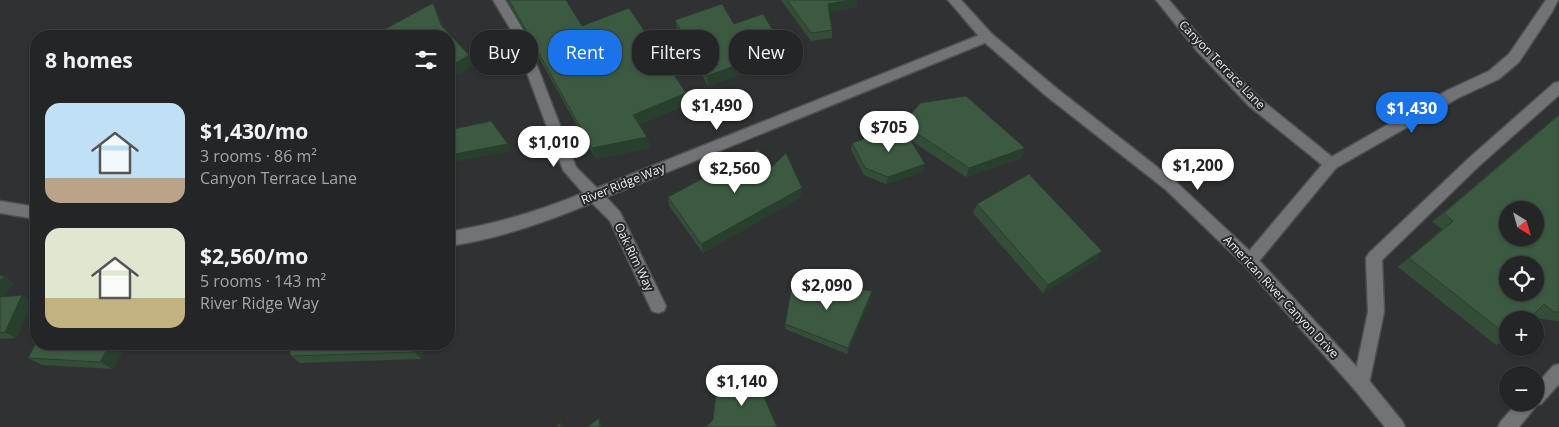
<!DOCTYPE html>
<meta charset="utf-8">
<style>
body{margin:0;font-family:"Open Sans",sans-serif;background:#303132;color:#f1f3f6;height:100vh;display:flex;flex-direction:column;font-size:19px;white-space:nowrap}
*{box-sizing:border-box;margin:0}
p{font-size:16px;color:#a3a5a7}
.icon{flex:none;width:28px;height:28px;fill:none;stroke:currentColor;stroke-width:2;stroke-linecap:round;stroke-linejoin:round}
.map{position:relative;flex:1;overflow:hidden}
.side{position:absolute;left:30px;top:30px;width:425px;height:320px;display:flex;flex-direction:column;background:#242526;border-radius:20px;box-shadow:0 1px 4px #0004,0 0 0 1px #414243}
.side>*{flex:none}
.hud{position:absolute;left:470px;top:30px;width:475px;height:45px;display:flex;gap:10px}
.needle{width:32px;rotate:143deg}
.controls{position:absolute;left:1499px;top:201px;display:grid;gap:10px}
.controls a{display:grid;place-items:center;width:45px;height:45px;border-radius:50%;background:#242526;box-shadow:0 1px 4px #0004,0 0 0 1px #414243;font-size:25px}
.price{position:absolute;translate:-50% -42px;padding:0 11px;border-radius:18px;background:#fff;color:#222;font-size:16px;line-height:32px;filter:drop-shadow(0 1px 2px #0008)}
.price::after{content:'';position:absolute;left:50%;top:30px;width:15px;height:11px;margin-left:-8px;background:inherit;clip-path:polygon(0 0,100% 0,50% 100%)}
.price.current{background:#1a73e8;color:#fff}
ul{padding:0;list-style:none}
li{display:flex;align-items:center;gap:15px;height:125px;padding:0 15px}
li span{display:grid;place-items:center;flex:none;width:140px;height:100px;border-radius:15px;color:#555}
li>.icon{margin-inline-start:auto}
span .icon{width:60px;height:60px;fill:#fffc;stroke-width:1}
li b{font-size:21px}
h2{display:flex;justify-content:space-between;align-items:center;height:60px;padding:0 15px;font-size:21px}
.tag{padding:0 18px;border-radius:20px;background:#242526;box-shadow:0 1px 4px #0004,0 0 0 1px #414243;font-size:18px;line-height:45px}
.tag.current{background:#1a73e8;color:#fff}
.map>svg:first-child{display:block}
</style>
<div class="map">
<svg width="1559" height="427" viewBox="0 0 1559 427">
<rect width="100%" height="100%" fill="#303133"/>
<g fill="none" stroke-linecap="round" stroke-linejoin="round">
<defs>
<g id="lane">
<polygon points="1156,0 1169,0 1207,45 1259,98 1336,160 1338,164 1336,168 1331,170 1326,168 1249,106 1197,51"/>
<polygon points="1559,82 1559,95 1479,166 1382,260 1384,312 1369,384 1367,390 1361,392 1355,390 1353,384 1368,312 1366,258 1369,253 1469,158 1554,83"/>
<polygon points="1559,364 1559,384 1541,404 1537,405 1519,427 1498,427 1501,421 1518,402 1535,402 1535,386 1553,366"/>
</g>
<g id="street">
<path d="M493,0H505L523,29L576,167L597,188L982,34H992L994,37L992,40L606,197L620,212L666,306L664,311L658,313L652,311L610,221L592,203C546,222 498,239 449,246V232C495,224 540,211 583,193L563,170L511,30Z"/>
<polygon points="1546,0 1558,0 1552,12 1519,62 1499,79 1458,98 1336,168 1255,266 1250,268 1245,266 1242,261 1245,256 1326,160 1448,90 1489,71 1509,54"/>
<polygon points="0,201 36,207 36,219 0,213"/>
</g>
<polygon id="secondary" points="948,0 961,0 992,34 1055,87 1175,181 1255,256 1367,378 1402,421 1405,427 1385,427 1355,390 1245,266 1165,189 1045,95 982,40"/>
</defs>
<use href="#lane" stroke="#4f4f52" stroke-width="3"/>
<use href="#street" stroke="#4f4f52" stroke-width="3"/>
<use href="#secondary" stroke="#4f4f52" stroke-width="3"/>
<use href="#lane" fill="#727376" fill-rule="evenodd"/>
<use href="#street" fill="#727376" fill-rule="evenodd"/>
<use href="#secondary" fill="#727376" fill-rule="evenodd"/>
</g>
<g fill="#334d38">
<polygon points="508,0 566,0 582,26 687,104 639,125 647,137 650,148 596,159 509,5"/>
<polygon points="781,0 857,0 856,7 829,12 832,30 832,38 811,41"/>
<polygon points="675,20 734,24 774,42 737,55 742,63 742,74 708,86 677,30"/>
<polygon points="1559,114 1559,321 1540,319 1534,314 1508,320 1508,339 1496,345 1398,267 1442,229 1432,222"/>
<polygon points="903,124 1025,148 1021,158 966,177 910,140 923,172 886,184 864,175 851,150 852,143 902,126"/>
<polygon points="772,167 801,197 703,253 669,206 668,197"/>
<polygon points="977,204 1102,251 1096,260 1043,293 973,213"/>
<polygon points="0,275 4,276 14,283 3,296 32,301 16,338 0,339"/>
<polygon points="871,297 847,354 785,329 785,324"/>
<polygon points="36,344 126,344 113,369 42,365 28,358"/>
<polygon points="287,344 424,344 421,359 300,363 291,356"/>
</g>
<g fill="#293f2e">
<polygon points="850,0 857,0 856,7 827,12 828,4"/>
<polygon points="433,3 438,13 446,36 441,25"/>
<polygon points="774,32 774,42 732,56 732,46"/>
<polygon points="469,55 473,65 449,80 449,67"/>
<polygon points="742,63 742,74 708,86 707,76"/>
<polygon points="686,93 687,104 636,127 633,115"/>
<polygon points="647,137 650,148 596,159 592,148"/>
<polygon points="508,144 511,151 449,163 449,155"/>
<polygon points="1025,148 1021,158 966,177 969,168"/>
<polygon points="925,164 923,172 886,184 888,177"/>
<polygon points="802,188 801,197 703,253 701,244"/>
<polygon points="1102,251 1096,260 1043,293 1048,285"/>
<polygon points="4,276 14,283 0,300 0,281"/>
<polygon points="872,291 871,297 847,354 848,348"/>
<polygon points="22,295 32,301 16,338 5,332"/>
<polygon points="110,344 126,344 113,369 100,362"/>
<polygon points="416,344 424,344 421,359 414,352"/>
<polygon points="599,418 602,424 602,427 600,427"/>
<polygon points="561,422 564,427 560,427"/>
</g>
<g fill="#3b5a41" stroke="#293f2e" fill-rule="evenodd">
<polygon points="509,0 566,0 582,26 629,8 686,93 633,115 647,137 592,148"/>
<polygon points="787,0 850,0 828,4 832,30 811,33"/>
<polygon points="433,3 441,25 469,55 449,67 449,36 372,36"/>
<polygon points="722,4 734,24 763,14 774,32 732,46 742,63 707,76 675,20"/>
<polygon points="966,96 1025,148 969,168 903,124 920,103"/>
<path d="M1559,115V312H1554L1544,304L1528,320H1508V336L1409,258L1453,221L1444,213ZM1508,210H1535V238H1508ZM1508,265H1535V292H1508Z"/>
<polygon points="491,121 508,144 449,155 449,130"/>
<polygon points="902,126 925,164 888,177 865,168 852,143"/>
<polygon points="758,149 772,167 786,153 802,188 701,244 668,197"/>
<polygon points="1029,174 1102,251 1048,285 977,204"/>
<polygon points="0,275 4,276 0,281"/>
<polygon points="793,280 872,291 848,348 785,324"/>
<polygon points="22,295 5,332 0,333 0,297"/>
<polygon points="36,343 36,344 110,344 100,362 28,358"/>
<polygon points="287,344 416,344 414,352 291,356"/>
<polygon points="755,376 777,427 705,427 713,420 716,392"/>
<polygon points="599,418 600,427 587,427"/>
<polygon points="561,422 560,427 556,427"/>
</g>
<g text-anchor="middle" stroke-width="4" stroke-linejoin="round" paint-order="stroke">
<g font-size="12" fill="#ededef" stroke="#262729">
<text transform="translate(1222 65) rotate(46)" y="4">Canyon Terrace Lane</text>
<text transform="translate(623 184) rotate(-22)" y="4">River Ridge Way</text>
<text transform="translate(634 257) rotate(64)" y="4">Oak Rim Way</text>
<text transform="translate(1281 297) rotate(47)" y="4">American River Canyon Drive</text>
</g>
</g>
</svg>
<div class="controls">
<a><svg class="needle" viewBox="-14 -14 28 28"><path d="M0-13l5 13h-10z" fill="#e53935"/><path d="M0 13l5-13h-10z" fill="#a3a5a7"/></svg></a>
<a><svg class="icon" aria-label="locate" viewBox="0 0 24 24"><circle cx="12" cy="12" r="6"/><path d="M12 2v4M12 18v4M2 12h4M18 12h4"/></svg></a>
<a>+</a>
<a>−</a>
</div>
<b class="price" style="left:717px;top:131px">$1,490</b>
<b class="price current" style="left:1412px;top:134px">$1,430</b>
<b class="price" style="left:889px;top:153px">$705</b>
<b class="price" style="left:554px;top:168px">$1,010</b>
<b class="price" style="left:1198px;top:191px">$1,200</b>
<b class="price" style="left:735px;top:194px">$2,560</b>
<b class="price" style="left:827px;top:311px">$2,090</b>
<b class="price" style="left:742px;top:407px">$1,140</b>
<div class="hud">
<a class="tag">Buy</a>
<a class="tag current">Rent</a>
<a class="tag">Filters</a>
<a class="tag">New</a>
</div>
<section class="side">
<h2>8 homes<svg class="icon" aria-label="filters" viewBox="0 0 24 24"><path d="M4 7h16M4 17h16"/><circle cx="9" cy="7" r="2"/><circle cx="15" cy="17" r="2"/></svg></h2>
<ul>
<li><span style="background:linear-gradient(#bfe0f5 75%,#b9a48a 0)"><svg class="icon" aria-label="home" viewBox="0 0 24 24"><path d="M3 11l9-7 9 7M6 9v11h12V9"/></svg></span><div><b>$1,430/mo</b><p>3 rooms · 86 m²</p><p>Canyon Terrace Lane</p></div></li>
<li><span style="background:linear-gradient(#dfe7d0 70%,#c2b280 0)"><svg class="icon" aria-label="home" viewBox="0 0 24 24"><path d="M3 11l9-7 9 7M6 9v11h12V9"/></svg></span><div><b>$2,560/mo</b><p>5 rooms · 143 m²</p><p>River Ridge Way</p></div></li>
</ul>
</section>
</div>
